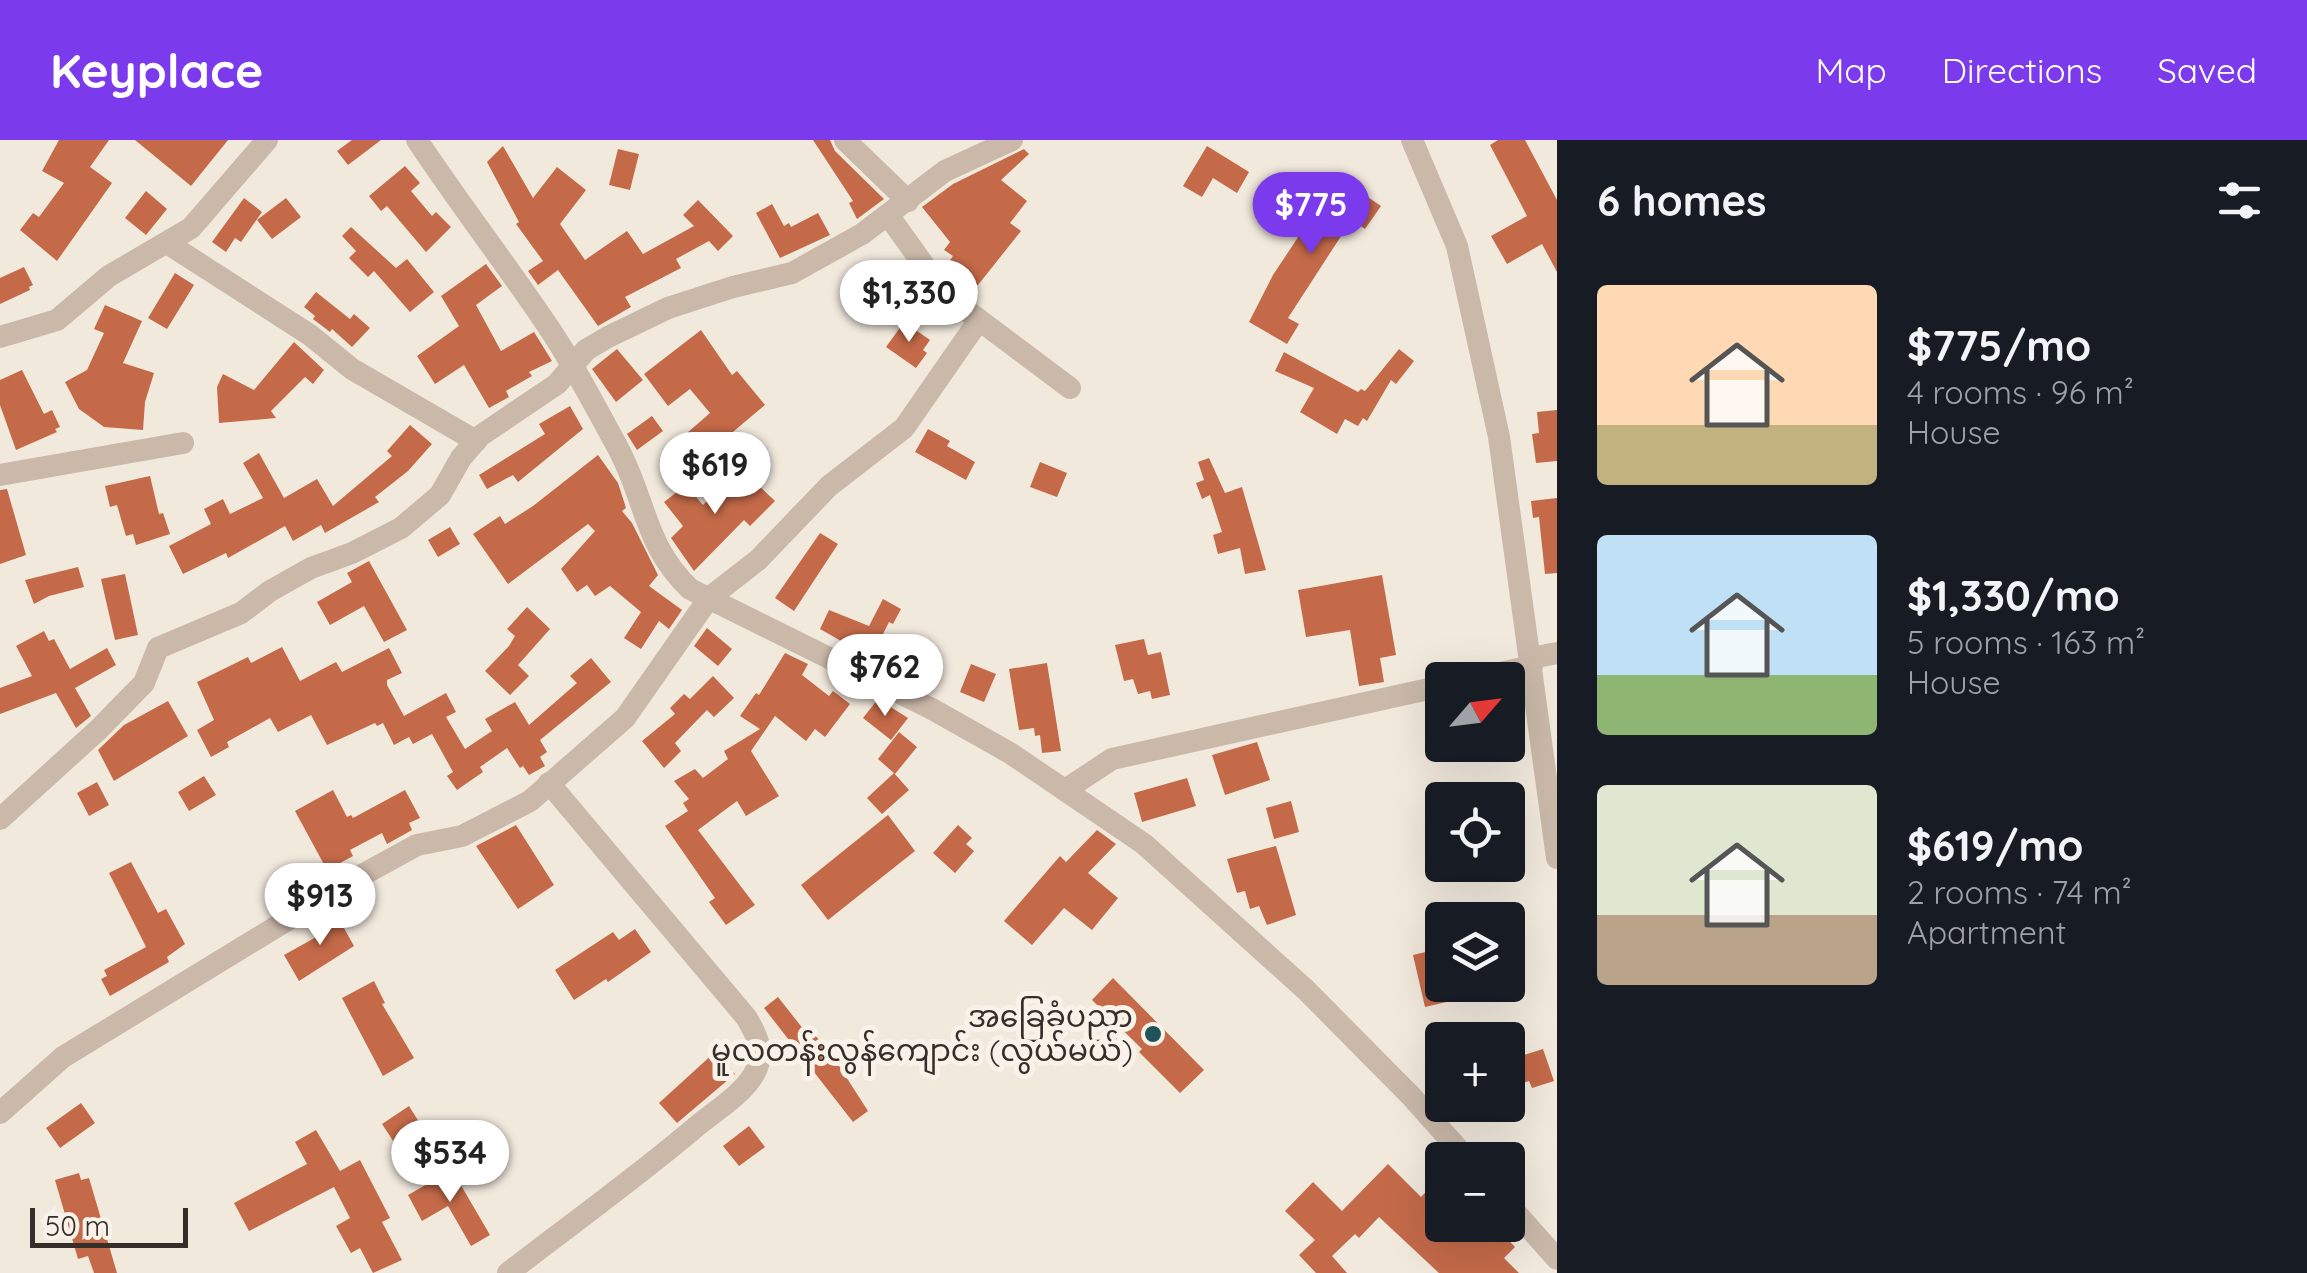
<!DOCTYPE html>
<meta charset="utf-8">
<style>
body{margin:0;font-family:Quicksand,"Noto Sans Myanmar",sans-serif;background:#242831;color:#f1f3f6;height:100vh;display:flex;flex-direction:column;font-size:38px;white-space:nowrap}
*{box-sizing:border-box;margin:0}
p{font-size:32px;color:#9ea1a6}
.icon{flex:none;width:55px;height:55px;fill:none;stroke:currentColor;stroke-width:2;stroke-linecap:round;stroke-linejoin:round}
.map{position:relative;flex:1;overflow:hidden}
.drawer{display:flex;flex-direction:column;background:#171b24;width:750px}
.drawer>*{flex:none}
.needle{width:65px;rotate:62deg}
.tools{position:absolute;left:1425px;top:522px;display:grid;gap:20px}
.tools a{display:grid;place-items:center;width:100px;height:100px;border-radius:10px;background:#171b24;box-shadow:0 10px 40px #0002;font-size:50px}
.scale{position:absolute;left:30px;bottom:25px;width:158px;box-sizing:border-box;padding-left:10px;border:5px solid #372e29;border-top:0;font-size:28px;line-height:35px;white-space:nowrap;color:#372e29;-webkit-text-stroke:8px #f9f2e9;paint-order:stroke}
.price{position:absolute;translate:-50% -85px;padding:0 22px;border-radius:35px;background:#fff;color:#222;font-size:32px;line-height:65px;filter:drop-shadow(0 2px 5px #0008)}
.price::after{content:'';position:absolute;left:50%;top:60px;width:30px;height:22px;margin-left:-15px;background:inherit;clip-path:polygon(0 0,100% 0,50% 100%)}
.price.active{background:#7c3aed;color:#fff}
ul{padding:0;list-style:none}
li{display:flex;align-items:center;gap:30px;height:250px;padding:0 40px}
li span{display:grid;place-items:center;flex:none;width:280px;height:200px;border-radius:10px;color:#555}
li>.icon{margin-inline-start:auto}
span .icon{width:120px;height:120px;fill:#fffc;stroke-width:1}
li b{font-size:42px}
h2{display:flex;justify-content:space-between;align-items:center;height:120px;padding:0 40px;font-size:42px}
header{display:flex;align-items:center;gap:60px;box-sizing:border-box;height:140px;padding:0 50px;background:#7c3aed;color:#fff}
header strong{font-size:48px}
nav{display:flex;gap:55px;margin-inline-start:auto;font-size:35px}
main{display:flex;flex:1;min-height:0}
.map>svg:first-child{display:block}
</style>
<header>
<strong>Keyplace</strong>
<nav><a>Map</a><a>Directions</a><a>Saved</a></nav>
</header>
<main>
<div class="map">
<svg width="1557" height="1133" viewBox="0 0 1557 1133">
<rect width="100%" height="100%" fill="#f2e9dd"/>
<g fill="#c46a49">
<polygon points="59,0 109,0 90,27 112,43 57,121 20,90 33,73 39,77 64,43 42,31"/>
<polygon points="135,0 228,0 191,46"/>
<polygon points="352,0 381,0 348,25 337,11"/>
<polygon points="813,0 830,0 835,11 884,59 857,79 849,63 853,61"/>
<polygon points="1498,0 1525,0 1557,60 1557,132 1542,104 1507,124 1491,96 1527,76 1490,5"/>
<polygon points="503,6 533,58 557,27 586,50 560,84 585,120 627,91 643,114 694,86 683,75 698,60 733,96 718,111 709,101 676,119 681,128 625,157 631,167 598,186 558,130 538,145 528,131 543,121 516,84 519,82 487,22"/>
<polygon points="1207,6 1249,32 1237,53 1213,38 1202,57 1183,46"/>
<polygon points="618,9 639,14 630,50 609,45"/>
<polygon points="1024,9 1029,14 1001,40 1027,61 1010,83 1021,91 978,145 971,145 946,126 953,116 944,110 950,102 922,67 953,44"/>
<polygon points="405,26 420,43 411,51 432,76 436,72 451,87 426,112 387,66 381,71 369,56"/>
<polygon points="1338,37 1381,66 1365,89 1355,82 1346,95 1343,93 1288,178 1299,184 1287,204 1249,182 1273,135"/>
<polygon points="146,51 167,69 146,95 125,78"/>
<polygon points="244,58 262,72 241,102 235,98 226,112 212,102"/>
<polygon points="286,58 301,77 272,99 257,80"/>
<polygon points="772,64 784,86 789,83 791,87 818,73 830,95 780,118 756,73"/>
<polygon points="351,87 396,128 407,119 434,152 410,172 374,131 368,137 349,118 356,111 342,96"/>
<polygon points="486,124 502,146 476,165 501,211 534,192 552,221 529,232 532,236 506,251 509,257 489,268 464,225 435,244 417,216 459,186 441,156"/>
<polygon points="24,127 33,145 29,147 30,150 0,164 0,138"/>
<polygon points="175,133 194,145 167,189 148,178"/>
<polygon points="316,152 350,179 354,174 370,188 352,207 332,189 330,192 313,179 315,176 304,167"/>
<polygon points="105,165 142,181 123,223 154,233 145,262 143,290 104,287 79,269 65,242 87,230 104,193 94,189"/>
<polygon points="904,182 930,200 923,210 927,213 916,228 886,207"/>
<polygon points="701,190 732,235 737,231 765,265 690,328 671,307 710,273 690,249 668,266 644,234"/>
<polygon points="294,202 324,230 313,244 305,237 271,271 276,278 219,283 217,247 223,234 254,250"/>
<polygon points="617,209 643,240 616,262 592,229"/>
<polygon points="1399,209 1414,221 1396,244 1391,240 1367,281 1363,278 1358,286 1345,279 1337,294 1300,272 1314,248 1275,231 1284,212 1358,252 1361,249 1365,251"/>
<polygon points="22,230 44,274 52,270 60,287 55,289 57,292 16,310 0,265 0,240"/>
<polygon points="570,266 583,289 518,342 513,335 487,349 479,335 545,294 539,284"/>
<polygon points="1557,270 1557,321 1536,323 1532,294 1539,293 1537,272"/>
<polygon points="652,276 663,291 637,310 627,294"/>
<polygon points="410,285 432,304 408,331 375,357 379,362 325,393 321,385 293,401 285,386 228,418 226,413 183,434 169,406 211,384 204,369 223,359 230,374 263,358 243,323 259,313 284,358 317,339 333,366 392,316 387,311"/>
<polygon points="928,289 950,301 947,306 975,322 966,340 915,312"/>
<polygon points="598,315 618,343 626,368 622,371 632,383 658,435 649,446 682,470 669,489 659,481 641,509 624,498 641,472 610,446 595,456 587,445 577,452 561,429 595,391 588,384 508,444 473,394 500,376 505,384 533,366"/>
<polygon points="1209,318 1225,353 1242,347 1266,430 1245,434 1240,408 1218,414 1213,395 1222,392 1210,355 1202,359 1196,343 1204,340 1198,322"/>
<polygon points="1040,322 1067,333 1057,357 1030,347"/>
<polygon points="737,331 751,351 757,344 775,361 750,386 744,380 694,431 671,398 683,386 664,362 686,345 703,365"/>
<polygon points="150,336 159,374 163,373 170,394 136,405 133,394 126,396 117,365 110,367 105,346"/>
<polygon points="7,349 26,415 0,424 0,350"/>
<polygon points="1557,358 1557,433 1545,434 1539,377 1533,378 1531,361"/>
<polygon points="450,387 460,404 438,417 428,400"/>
<polygon points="820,393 838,404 794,471 775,458"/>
<polygon points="369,421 407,490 384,502 364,466 330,485 317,462 352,442 347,433"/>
<polygon points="78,427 84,447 49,456 34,464 25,440"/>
<polygon points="125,434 138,495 115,500 101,439"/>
<polygon points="1382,435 1396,515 1380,518 1384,542 1359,546 1350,490 1306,497 1298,450"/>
<polygon points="883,459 901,469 893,484 889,482 871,518 820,489 829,470 869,486"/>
<polygon points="527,467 550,489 518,525 529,536 510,555 485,531 509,506 515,496 507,489"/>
<polygon points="707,488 732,509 718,526 694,506"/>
<polygon points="44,491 49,501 54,499 70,529 107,508 116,525 75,548 91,576 76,588 56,553 0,574 0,548 32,536 16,506"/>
<polygon points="1144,499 1148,515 1161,512 1170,555 1152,559 1150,551 1138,554 1133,539 1124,541 1115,505"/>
<polygon points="282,507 300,541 336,522 342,532 389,508 402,533 387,540 387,545 404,576 446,553 456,572 446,577 465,609 492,591 485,579 515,562 529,585 577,543 570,536 591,518 611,542 540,600 547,612 540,617 545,626 529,635 523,626 520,628 507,608 480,627 483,632 457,650 447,636 453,632 432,594 413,604 409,597 394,605 383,583 377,586 375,583 327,605 311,575 278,592 270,578 227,602 229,607 211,617 197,590 214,580 197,542 248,517 251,523"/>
<polygon points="785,513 808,524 802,535 829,556 833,551 850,564 825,597 815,589 806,601 775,576 751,611 779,656 746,676 737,661 698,690 755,765 726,785 709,762 715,758 665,686 688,671 683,663 689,659 674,641 695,629 703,638 728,619 724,611 760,589 740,576 756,553 759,555"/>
<polygon points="1047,523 1061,611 1042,613 1040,595 1035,596 1034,588 1019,590 1009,529"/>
<polygon points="971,524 996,534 984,562 960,552"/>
<polygon points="713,536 734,558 714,577 707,570 675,603 681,611 664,628 642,601 675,574 670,568 684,554 690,559"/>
<polygon points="878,559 908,578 891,600 863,578"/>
<polygon points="168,561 188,596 114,641 98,610 124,585"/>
<polygon points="899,592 917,607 895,634 878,619"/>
<polygon points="1257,602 1270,640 1225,655 1212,615"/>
<polygon points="894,633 909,650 882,674 867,658"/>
<polygon points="204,636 216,655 189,671 178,652"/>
<polygon points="1187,638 1196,666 1142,682 1134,653"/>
<polygon points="97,642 109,665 89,676 77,653"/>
<polygon points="333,650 347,677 351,675 353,678 405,650 420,678 409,683 412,690 387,704 382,693 350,710 353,716 327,730 295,671"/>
<polygon points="1291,661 1299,692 1274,699 1266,668"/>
<polygon points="888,675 915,711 828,780 801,745"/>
<polygon points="516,685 554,745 518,769 476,706"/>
<polygon points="958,685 972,698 966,704 974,711 955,733 933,713"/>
<polygon points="1097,690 1116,704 1088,733 1118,758 1092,790 1064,768 1032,805 1004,781 1060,716 1066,722"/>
<polygon points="1276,706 1296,775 1267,785 1259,766 1250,769 1245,751 1237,753 1227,719"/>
<polygon points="131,722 158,773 166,769 185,804 167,817 169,822 110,856 101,839 107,836 104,830 146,807 109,733"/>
<polygon points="336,774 354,806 299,841 284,815 318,796 313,786"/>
<polygon points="635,789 651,812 608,842 606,839 574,860 555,830 613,792 619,800"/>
<polygon points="1442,808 1442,845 1489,845 1490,852 1425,867 1413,815"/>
<polygon points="1113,838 1204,930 1180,953 1139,912 1142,909 1092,860"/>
<polygon points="374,841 385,863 382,864 414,918 383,936 342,858"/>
<polygon points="778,857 804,890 808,887 832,915 868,971 853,982 764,868"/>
<polygon points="1543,909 1554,941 1532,948 1529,941 1520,944 1515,927 1524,924 1521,916"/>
<polygon points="715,912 735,934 677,983 659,963"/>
<polygon points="81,963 95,983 60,1008 46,988"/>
<polygon points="409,966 426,993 399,1010 382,984"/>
<polygon points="749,986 765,1007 739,1026 723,1006"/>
<polygon points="316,990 340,1031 360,1020 390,1078 382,1082 402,1120 373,1133 360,1108 351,1113 336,1086 350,1078 334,1047 249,1091 234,1063 307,1024 295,1002"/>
<polygon points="1388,1024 1421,1057 1442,1035 1442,1085 1495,1085 1515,1107 1504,1118 1519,1133 1439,1133 1379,1077 1359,1098 1355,1094 1332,1116 1347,1133 1316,1133 1299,1115 1315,1100 1285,1071 1313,1042 1342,1071"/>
<polygon points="452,1030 490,1095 471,1106 448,1066 422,1081 408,1055"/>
<polygon points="79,1033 81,1040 89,1038 117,1133 94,1133 88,1116 78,1119 55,1040"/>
</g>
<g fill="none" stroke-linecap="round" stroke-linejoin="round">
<g stroke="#cab9a9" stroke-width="22">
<path d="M417,0C458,62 503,120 545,182C572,221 595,266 618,308C646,360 644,405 690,449L932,569L1010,613L1144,704L1306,850L1411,956L1468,1020"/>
<polyline points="845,0 908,61"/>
<polyline points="1412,0 1457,106 1499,297 1557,718"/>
<polyline points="888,75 931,135 970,173 1070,248"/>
<polyline points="167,103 310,195 352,229 476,301"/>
<polyline points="0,197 57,180 109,136 191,88 267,0"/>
<polyline points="0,335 183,303"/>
<polyline points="1531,518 1557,513"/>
<polyline points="1468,540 1532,526"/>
<polyline points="1065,650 1112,619 1442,546"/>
<polyline points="0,679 98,590 144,543 158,508 241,473 270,451 311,428 352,413 401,388 440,355 461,318 480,296 557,244 586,210 608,197 668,168 733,147 792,133 862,94 945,31 1012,0"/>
<polyline points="0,973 63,917 353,740 417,705 462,696 530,661 625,578 709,458 758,420 829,346 904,288 979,180"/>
<polyline points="1508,1064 1557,1119"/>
<path d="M508,1133C571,1084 636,1038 697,986C715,971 742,955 754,934C766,913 757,895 746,877L549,643"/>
</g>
</g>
<circle fill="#1f5358" stroke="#f9f2e9" stroke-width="4" cx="1153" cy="894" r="10"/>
<g text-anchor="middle" stroke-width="10" stroke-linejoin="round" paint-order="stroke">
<g font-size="30" fill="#372e29" stroke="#f9f2e9" text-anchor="end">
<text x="1133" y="887">အခြေခံပညာ<tspan x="1133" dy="34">မူလတန်းလွန်ကျောင်း (လွယ်မယ်)</tspan></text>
</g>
</g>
</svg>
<div class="tools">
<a><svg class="needle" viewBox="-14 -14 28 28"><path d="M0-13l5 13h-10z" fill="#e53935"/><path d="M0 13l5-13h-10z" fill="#9ea1a6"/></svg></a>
<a><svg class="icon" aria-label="locate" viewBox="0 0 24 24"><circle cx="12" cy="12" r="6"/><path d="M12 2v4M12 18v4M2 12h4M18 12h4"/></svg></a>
<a><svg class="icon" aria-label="layers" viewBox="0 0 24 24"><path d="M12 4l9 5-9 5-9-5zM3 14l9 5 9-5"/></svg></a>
<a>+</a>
<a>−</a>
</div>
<div class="scale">50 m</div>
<b class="price active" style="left:1311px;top:117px">$775</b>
<b class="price" style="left:909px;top:205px">$1,330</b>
<b class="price" style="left:715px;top:377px">$619</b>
<b class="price" style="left:885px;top:579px">$762</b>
<b class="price" style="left:320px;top:808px">$913</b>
<b class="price" style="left:450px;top:1065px">$534</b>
</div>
<section class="drawer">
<h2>6 homes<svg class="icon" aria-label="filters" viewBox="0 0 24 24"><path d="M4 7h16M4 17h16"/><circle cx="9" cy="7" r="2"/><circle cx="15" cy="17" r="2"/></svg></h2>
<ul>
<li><span style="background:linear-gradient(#ffd9b3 70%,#c2b280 0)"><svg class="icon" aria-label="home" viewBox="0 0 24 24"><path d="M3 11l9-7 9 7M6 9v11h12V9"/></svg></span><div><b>$775/mo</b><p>4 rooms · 96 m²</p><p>House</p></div></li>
<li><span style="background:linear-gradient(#bfe0f5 70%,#8fb573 0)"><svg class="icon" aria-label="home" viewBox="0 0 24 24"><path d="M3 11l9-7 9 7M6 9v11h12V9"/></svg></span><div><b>$1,330/mo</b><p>5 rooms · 163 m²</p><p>House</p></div></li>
<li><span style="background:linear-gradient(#dfe7d0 65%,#b9a48a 0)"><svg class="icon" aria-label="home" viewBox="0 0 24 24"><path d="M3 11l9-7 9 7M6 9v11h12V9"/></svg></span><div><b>$619/mo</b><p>2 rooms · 74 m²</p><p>Apartment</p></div></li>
</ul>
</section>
</main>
